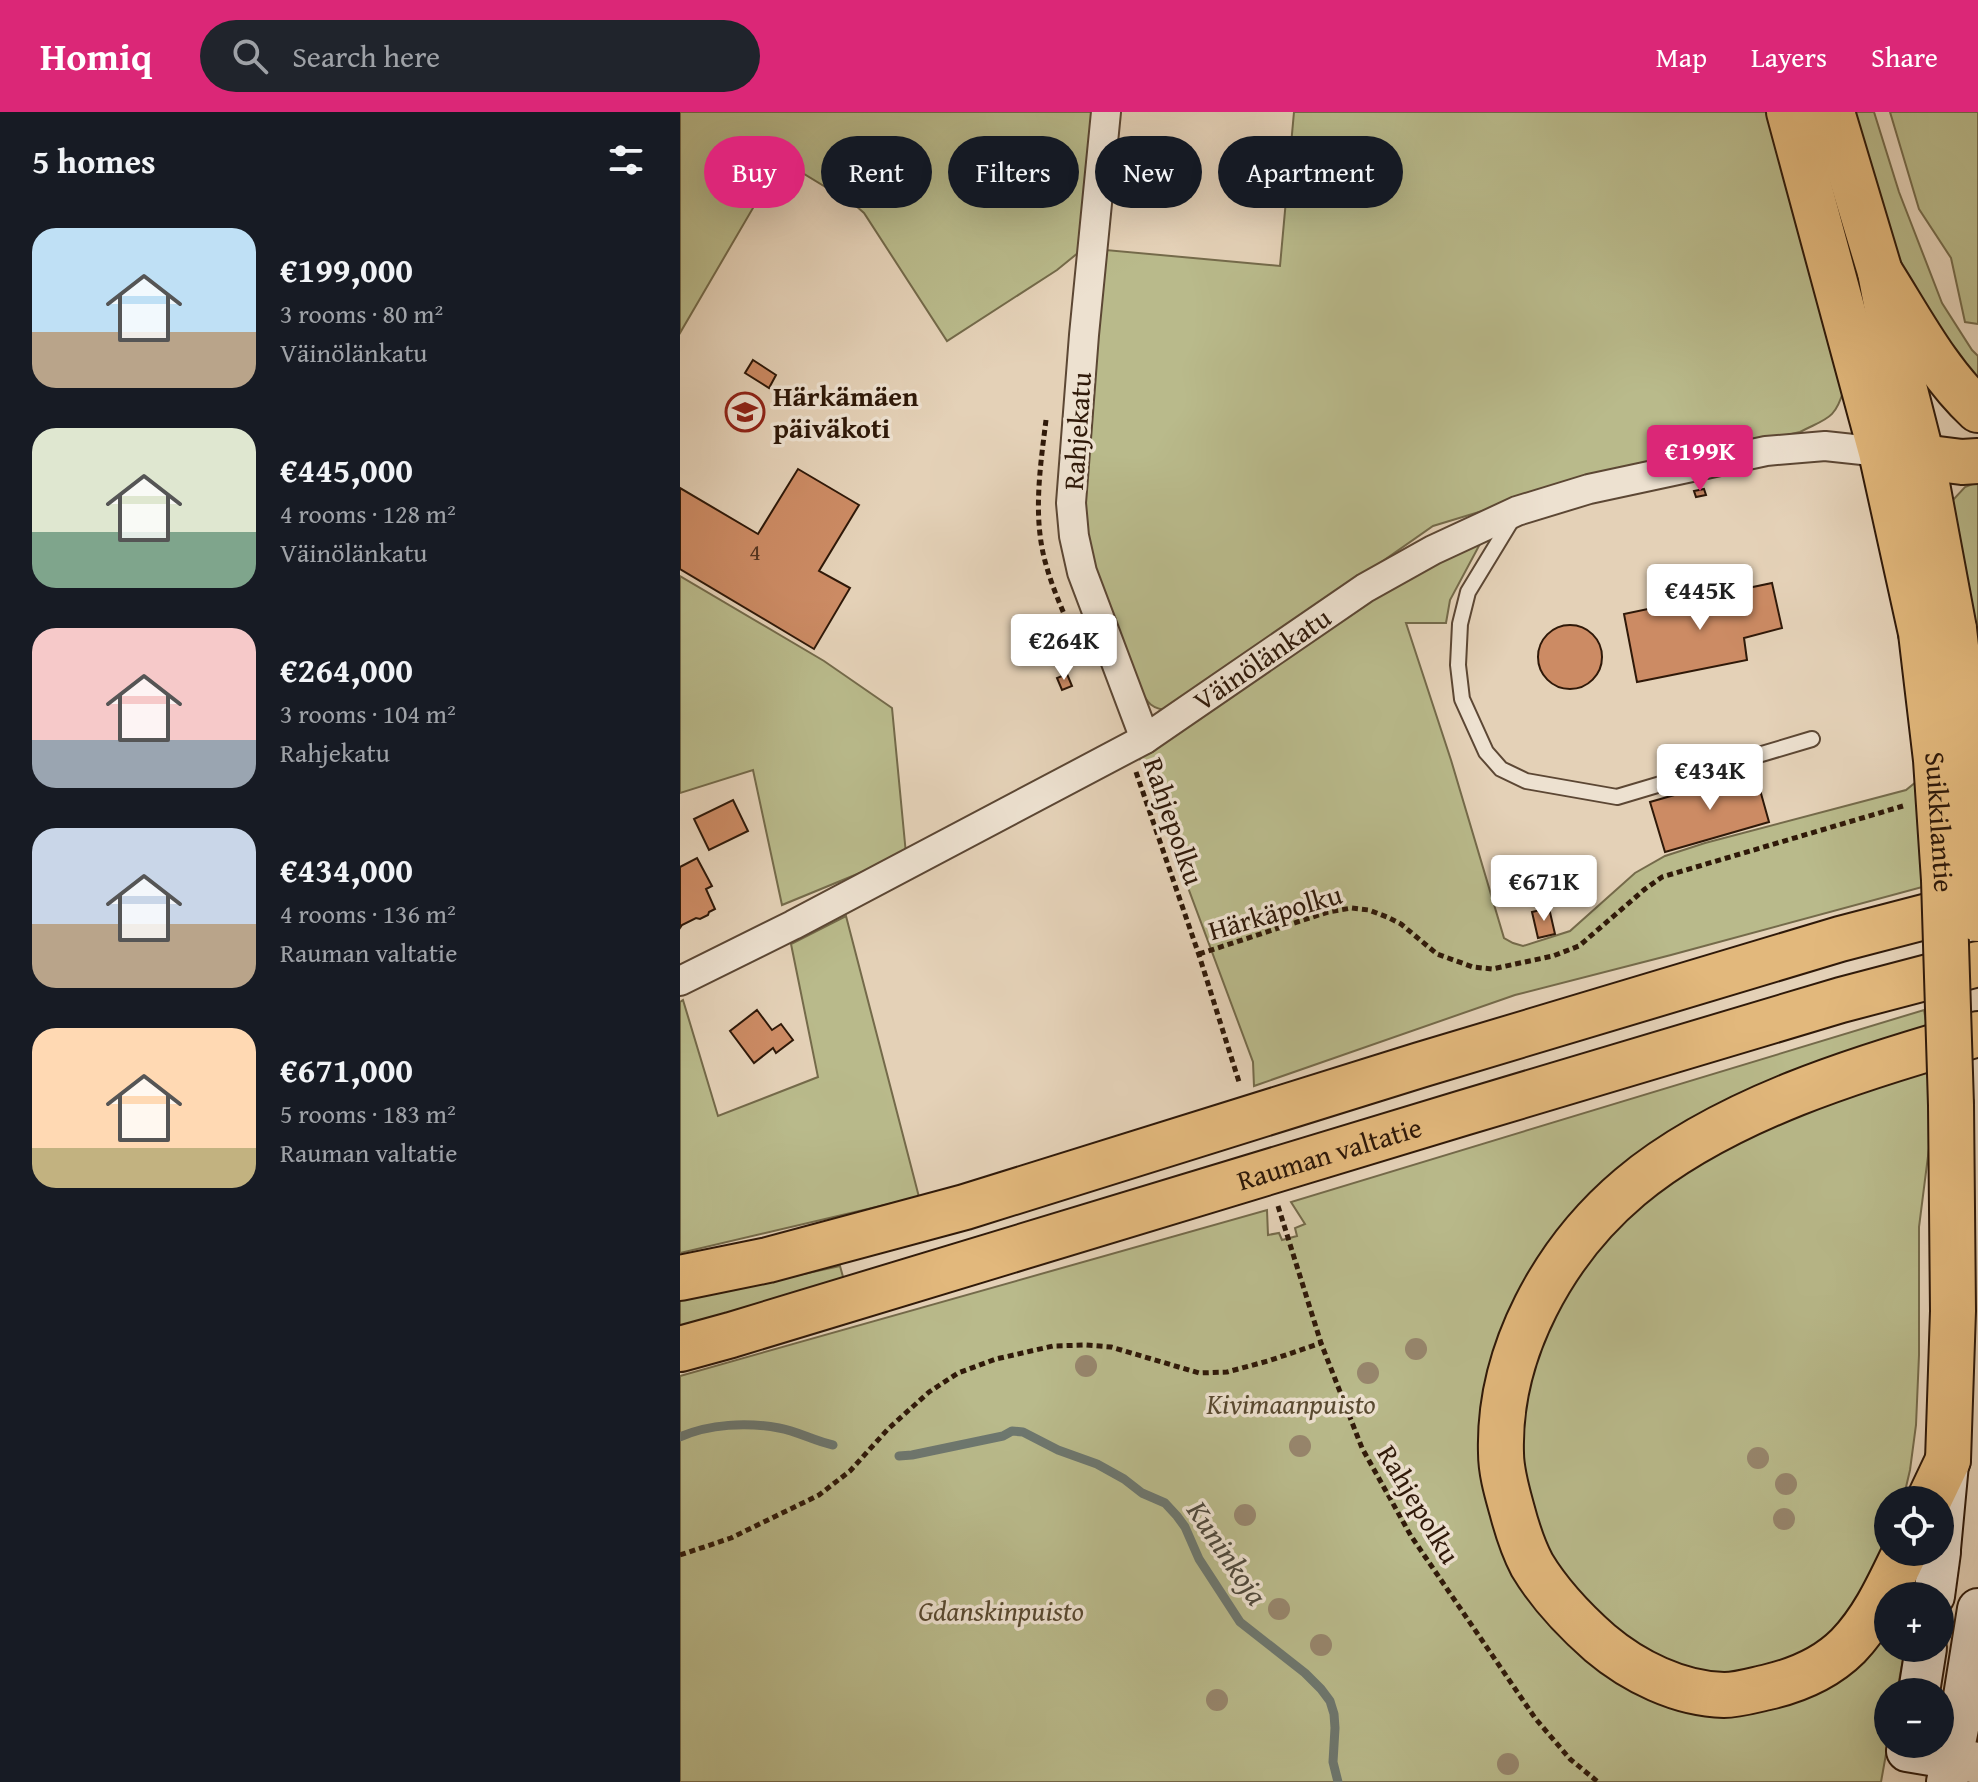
<!DOCTYPE html>
<meta charset="utf-8">
<style>
body{margin:0;font-family:"Gentium Book Plus",serif;background:#20242c;color:#f1f3f6;height:100vh;display:flex;flex-direction:column;font-size:30px;white-space:nowrap}
*{box-sizing:border-box;margin:0}
p{font-size:26px;color:#9ea1a6}
.icon{flex:none;width:44px;height:44px;fill:none;stroke:currentColor;stroke-width:2;stroke-linecap:round;stroke-linejoin:round}
.map{position:relative;flex:1;overflow:hidden}
.sheet{display:flex;flex-direction:column;background:#171b24;width:680px}
.sheet>*{flex:none}
.banner{position:absolute;left:24px;top:24px;width:760px;height:72px;display:flex;gap:16px}
.tools{position:absolute;left:1194px;top:1374px;display:grid;gap:16px}
.tools a{display:grid;place-items:center;width:80px;height:80px;border-radius:50%;background:#171b24;box-shadow:0 8px 32px #0002;font-size:40px}
.price{position:absolute;translate:-50% -68px;padding:0 18px;border-radius:8px;background:#fff;color:#222;font-size:26px;line-height:52px;filter:drop-shadow(0 2px 4px #0008)}
.price::after{content:'';position:absolute;left:50%;top:48px;width:24px;height:18px;margin-left:-12px;background:inherit;clip-path:polygon(0 0,100% 0,50% 100%)}
.price.active{background:#db2777;color:#fff}
ul{padding:0;list-style:none}
li{display:flex;align-items:center;gap:24px;height:200px;padding:0 32px}
li span{display:grid;place-items:center;flex:none;width:224px;height:160px;border-radius:24px;color:#555}
li>.icon{margin-inline-start:auto}
span .icon{width:96px;height:96px;fill:#fffc;stroke-width:1}
li b{font-size:34px}
h2{display:flex;justify-content:space-between;align-items:center;height:96px;padding:0 32px;font-size:34px}
.tag{padding:0 28px;border-radius:36px;background:#171b24;box-shadow:0 8px 32px #0002;font-size:28px;line-height:72px}
.tag.active{background:#db2777;color:#fff}
header{display:flex;align-items:center;gap:48px;box-sizing:border-box;height:112px;padding:0 40px;background:#db2777;color:#fff}
header strong{font-size:38px}
nav{display:flex;gap:44px;margin-inline-start:auto;font-size:28px}
.search{width:560px;height:72px;background:#20242c;display:flex;align-items:center;gap:20px;box-sizing:border-box;padding:0 28px;border-radius:44px;color:#9ea1a6;font-size:30px}
main{display:flex;flex:1;min-height:0}
.map>svg:first-child{display:block}
</style>
<header>
<strong>Homiq</strong>
<div class="search"><svg class="icon" aria-label="search" viewBox="0 0 24 24"><circle cx="10" cy="10" r="6"/><path d="M15 15l6 6"/></svg>Search here</div>
<nav><a>Map</a><a>Layers</a><a>Share</a></nav>
</header>
<main>
<section class="sheet">
<h2>5 homes<svg class="icon" aria-label="filters" viewBox="0 0 24 24"><path d="M4 7h16M4 17h16"/><circle cx="9" cy="7" r="2"/><circle cx="15" cy="17" r="2"/></svg></h2>
<ul>
<li><span style="background:linear-gradient(#bfe0f5 65%,#b9a48a 0)"><svg class="icon" aria-label="home" viewBox="0 0 24 24"><path d="M3 11l9-7 9 7M6 9v11h12V9"/></svg></span><div><b>€199,000</b><p>3 rooms · 80 m²</p><p>Väinölänkatu</p></div></li>
<li><span style="background:linear-gradient(#dfe7d0 65%,#7fa58c 0)"><svg class="icon" aria-label="home" viewBox="0 0 24 24"><path d="M3 11l9-7 9 7M6 9v11h12V9"/></svg></span><div><b>€445,000</b><p>4 rooms · 128 m²</p><p>Väinölänkatu</p></div></li>
<li><span style="background:linear-gradient(#f6c9c9 70%,#9aa5b1 0)"><svg class="icon" aria-label="home" viewBox="0 0 24 24"><path d="M3 11l9-7 9 7M6 9v11h12V9"/></svg></span><div><b>€264,000</b><p>3 rooms · 104 m²</p><p>Rahjekatu</p></div></li>
<li><span style="background:linear-gradient(#c9d6e8 60%,#b9a48a 0)"><svg class="icon" aria-label="home" viewBox="0 0 24 24"><path d="M3 11l9-7 9 7M6 9v11h12V9"/></svg></span><div><b>€434,000</b><p>4 rooms · 136 m²</p><p>Rauman valtatie</p></div></li>
<li><span style="background:linear-gradient(#ffd9b3 75%,#c2b280 0)"><svg class="icon" aria-label="home" viewBox="0 0 24 24"><path d="M3 11l9-7 9 7M6 9v11h12V9"/></svg></span><div><b>€671,000</b><p>5 rooms · 183 m²</p><p>Rauman valtatie</p></div></li>
</ul>
</section>
<div class="map">
<svg width="1298" height="1670" viewBox="0 0 1298 1670">
<rect width="100%" height="100%" fill="#e4d1b7"/>
<filter id="stains"><feTurbulence type="fractalNoise" baseFrequency=".0025" numOctaves="4"/><feColorMatrix values="0 0 0 0 .2 0 0 0 0 .09 0 0 0 0 .02 0 0 0 .5 -.17"/></filter>
<radialGradient id="worn" r=".72"><stop offset=".6" stop-color="#630" stop-opacity="0"/><stop offset="1" stop-color="#630" stop-opacity=".3"/></radialGradient>
<g fill="#b9ba8b" stroke="#746a4a" stroke-width="2">
<polygon points="0,0 415,0 404,136 377,158 267,229 184,101 175,93 101,48 0,221"/>
<path d="M614,0H1090L1164,277C1155,308 1147,306 1120,320L868,379L753,414L490,598C472,598 467,591 459,575L410,449L406,418L405,370L426,138L600,154Z"/>
<polygon points="1172,0 1194,0 1219,80 1262,191 1292,238 1298,244 1298,278 1221,152 1205,111"/>
<polygon points="1210,0 1298,0 1298,212 1285,210 1271,146 1239,97"/>
<polygon points="1298,370 1298,556 1272,389 1285,375"/>
<polygon points="796,428 800,432 770,488 766,511 726,511 771,648 824,826 833,831 843,834 890,819 955,761 985,744 1025,731 1226,678 1236,670 1246,774 991,843 835,883 574,974 573,950 459,644 730,462"/>
<polygon points="0,464 144,549 212,596 226,742 102,793 73,658 0,681"/>
<polygon points="166,804 239,1085 0,1141 0,890 3,888 38,1004 138,965 111,832"/>
<polygon points="1244,898 1248,921 1149,954 860,1158 826,1419 1019,1592 1208,1502 1208,1536 1225,1536 1217,1580 1208,1580 1208,1631 1201,1670 0,1670 0,1264 587,1098 588,1123 599,1121 602,1128 617,1124 615,1116 625,1112 611,1090"/>
<polygon points="1246,957 1254,997 1239,1115 1239,1243 1236,1313 1230,1358 1223,1388 1208,1388 1208,1429 1190,1471 1164,1510 1140,1531 1092,1557 1027,1563 960,1541 907,1496 862,1433 838,1346 849,1257 878,1188 931,1117 1004,1056 1083,1012"/>
<polygon points="160,1154 165,1172 0,1216 0,1185 46,1179"/>
</g>
<g fill="none" stroke-linecap="round" stroke-linejoin="round">
<g stroke="#6d776f" stroke-width="9">
<path d="M0,1325C29,1312 67,1310 99,1316C117,1319 134,1329 153,1333"/>
<polyline points="219,1344 232,1343 323,1324 332,1319 343,1320 378,1338 417,1352 444,1367 462,1381 485,1391 497,1404 505,1415 519,1447 560,1510 625,1561 641,1577 650,1589 654,1602 655,1616 653,1650 658,1670"/>
</g>
</g>
<g fill="#cc8b64" stroke="#2f1909" stroke-width="2">
<polygon points="73,248 96,263 89,276 65,261"/>
<polygon points="118,357 179,393 139,459 170,476 134,537 0,457 0,376 78,422"/>
<polygon points="1024,377 1026,383 1016,385 1014,379"/>
<polygon points="1092,471 1102,516 1064,526 1067,548 957,570 944,502"/>
<circle cx="890" cy="545" r="32"/>
<polygon points="387,562 392,574 382,578 377,566"/>
<polygon points="1075,660 1089,710 985,740 970,690"/>
<polygon points="53,688 68,719 29,738 14,707"/>
<polygon points="17,746 32,774 26,777 35,797 29,800 28,803 20,807 16,806 2,813 0,816 0,755"/>
<polygon points="869,796 875,822 858,826 852,800"/>
<polygon points="77,898 92,918 101,912 113,928 96,941 93,936 74,951 50,919"/>
</g>
<g fill="none" stroke-linecap="round" stroke-linejoin="round">
<defs>
<polyline id="lane" points="833,406 788,480 780,512 778,553 782,587 806,640 821,657 846,669 937,685 1132,627"/>
<g id="street">
<polyline points="426,0 404,223 391,391 394,424 402,460 465,627"/>
<path id="s1" d="M0,869L113,813L465,627L685,476L753,438L837,399L909,377L1086,339L1145,334L1201,340"/>
</g>
<g id="secondary">
<polyline points="1260,1437 1268,1352"/>
<polyline points="1254,1484 1260,1440"/>
<polyline points="1239,1580 1246,1536"/>
<polyline points="1227,1639 1298,1651"/>
<polyline points="1267,1670 1282,1597 1298,1497"/>
</g>
<g id="primary">
<polyline points="1109,0 1201,340 1241,521"/>
<polyline points="1152,0 1200,160 1215,239 1242,345 1274,517"/>
<polyline points="1268,1348 1273,1199 1271,993"/>
</g>
<g id="highway">
<path d="M1200,160C1230,207 1257,260 1298,298"/>
<polyline points="1242,345 1282,350 1298,349"/>
<polyline points="0,1166 88,1148 285,1095 740,953 1160,827 1298,791"/>
<path id="s2" d="M0,1237L51,1223L783,1001L1161,888L1298,852"/>
<polyline points="1249,1388 1268,1348"/>
<path d="M1225,1440C1209,1473 1194,1507 1168,1534C1146,1556 1118,1568 1088,1575C1074,1578 1058,1583 1044,1583C999,1582 953,1559 920,1531C894,1508 870,1483 852,1453C843,1436 837,1417 832,1398C827,1380 821,1360 821,1341C818,1240 874,1139 950,1075C1043,997 1182,955 1298,922"/>
</g>
</defs>
<use href="#lane" stroke="#5c4734" stroke-width="18"/>
<use href="#street" stroke="#5c4734" stroke-width="32"/>
<use href="#secondary" stroke="#2f1909" stroke-width="44"/>
<use href="#primary" stroke="#2f1909" stroke-width="48"/>
<use href="#highway" stroke="#2f1909" stroke-width="48"/>
<g stroke="#2f1909" stroke-width="5" stroke-dasharray="6 4" stroke-linecap="butt">
<path d="M366,308C360,357 352,408 367,456C372,474 380,492 387,509"/>
<polyline points="456,660 519,843 560,973"/>
<polyline points="519,842 648,800 672,796 689,798 707,805 721,812 757,842 793,855 812,857 873,844 899,834 965,777 982,765 1223,694"/>
<polyline points="598,1094 641,1231 682,1336 731,1424 855,1606 890,1647 918,1670"/>
<polyline points="0,1443 51,1426 139,1383 170,1359 208,1317 249,1280 278,1261 316,1247 373,1234 406,1233 431,1235 519,1261 547,1260 588,1249 641,1231"/>
</g>
<use href="#lane" stroke="#ede1d0" stroke-width="14"/>
<use href="#street" stroke="#ede1d0" stroke-width="28"/>
<use href="#secondary" stroke="#ede1d0" stroke-width="40"/>
<use href="#primary" stroke="#e2b87c" stroke-width="44"/>
<use href="#highway" stroke="#e2b87c" stroke-width="44"/>
<defs>
<g id="primary-bridge">
<polyline points="1274,517 1289,648 1298,807"/>
<path id="s3" d="M1241,521L1256,648L1264,768L1271,993"/>
</g>
</defs>
<use href="#primary-bridge" stroke="#2f1909" stroke-width="48" stroke-linecap="butt"/>
<use href="#primary-bridge" stroke="#e2b87c" stroke-width="44"/>
</g>
<g fill="#97866d">
<circle cx="736" cy="1237" r="11"/>
<circle cx="406" cy="1254" r="11"/>
<circle cx="688" cy="1261" r="11"/>
<circle cx="620" cy="1334" r="11"/>
<circle cx="1078" cy="1346" r="11"/>
<circle cx="1106" cy="1372" r="11"/>
<circle cx="565" cy="1403" r="11"/>
<circle cx="1104" cy="1407" r="11"/>
<circle cx="599" cy="1497" r="11"/>
<circle cx="641" cy="1533" r="11"/>
<circle cx="537" cy="1588" r="11"/>
<circle cx="828" cy="1652" r="11"/>
</g>
<defs>
<symbol id="school-ring" viewBox="-11 -11 22 22"><circle r="9.5" fill="#ede1d0" stroke="#8f2418" stroke-width="1.5"/><path d="M0-5L7-2L0 1L-7-2ZM-4 1L0 2.5L4 1V4Q0 6-4 4Z" fill="#8f2418"/></symbol>
</defs>
<g fill-rule="evenodd">
<use href="#school-ring" x="43" y="278" width="44" height="44"/>
</g>
<g text-anchor="middle" stroke-width="7" stroke-linejoin="round" paint-order="stroke">
<g font-size="24" fill="#563620">
<text x="75" y="448">4</text>
</g>
<g font-size="28" font-weight="bold" fill="#2f1909" stroke="#ede1d0" text-anchor="start">
<text x="93" y="294">Härkämäen<tspan x="93" dy="32">päiväkoti</tspan></text>
</g>
<g font-size="28" fill="#2f1909" stroke="#ede1d0">
<text transform="translate(397 319) rotate(-86)" y="10">Rahjekatu</text>
<text dy="10" stroke="none"><textPath href="#s1" startOffset="666">Väinölänkatu</textPath></text>
<text transform="translate(494 709) rotate(71)" y="10">Rahjepolku</text>
<text dy="10" stroke="none"><textPath href="#s3" startOffset="190">Suikkilantie</textPath></text>
<text transform="translate(595 800) rotate(-16)" y="10">Härkäpolku</text>
<text dy="10" stroke="none"><textPath href="#s2" startOffset="678">Rauman valtatie</textPath></text>
<text transform="translate(739 1392) rotate(59)" y="10">Rahjepolku</text>
</g>
<g font-size="28" font-style="italic" fill="#584930" stroke="#ede1d0">
<text x="611" y="1302">Kivimaanpuisto</text>
<text x="321" y="1509">Gdanskinpuisto</text>
</g>
<g font-size="30" font-style="italic" fill="#4e483c" stroke="#ede1d0">
<text transform="translate(547 1441) rotate(56)" y="10">Kuninkoja</text>
</g>
</g>
<rect width="100%" height="100%" filter="url(#stains)"/>
<rect width="100%" height="100%" fill="url(#worn)"/>
</svg>
<div class="tools">
<a><svg class="icon" aria-label="locate" viewBox="0 0 24 24"><circle cx="12" cy="12" r="6"/><path d="M12 2v4M12 18v4M2 12h4M18 12h4"/></svg></a>
<a>+</a>
<a>−</a>
</div>
<b class="price active" style="left:1020px;top:381px">€199K</b>
<b class="price" style="left:1020px;top:520px">€445K</b>
<b class="price" style="left:384px;top:570px">€264K</b>
<b class="price" style="left:1030px;top:700px">€434K</b>
<b class="price" style="left:864px;top:811px">€671K</b>
<div class="banner">
<a class="tag active">Buy</a>
<a class="tag">Rent</a>
<a class="tag">Filters</a>
<a class="tag">New</a>
<a class="tag">Apartment</a>
</div>
</div>
</main>
